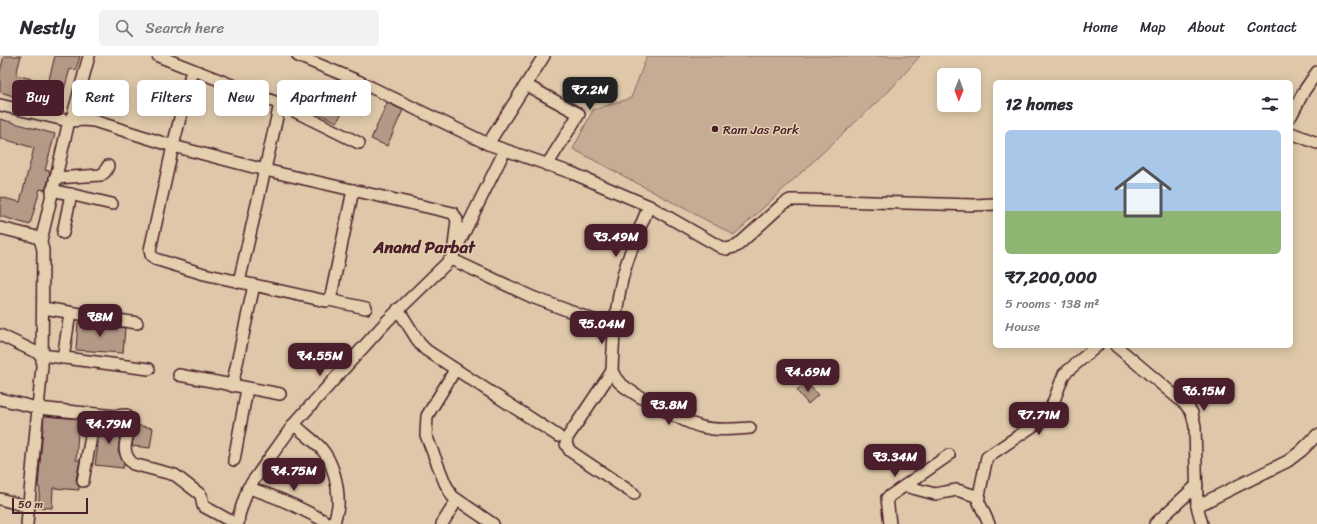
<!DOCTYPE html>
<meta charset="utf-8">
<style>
body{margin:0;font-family:Sriracha,sans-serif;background:#f2f2f3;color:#2b2b33;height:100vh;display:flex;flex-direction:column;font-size:15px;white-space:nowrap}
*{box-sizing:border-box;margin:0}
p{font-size:13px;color:#7c7c81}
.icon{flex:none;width:22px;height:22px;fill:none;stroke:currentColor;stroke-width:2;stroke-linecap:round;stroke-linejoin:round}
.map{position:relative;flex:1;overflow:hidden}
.details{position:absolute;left:993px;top:24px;width:300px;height:268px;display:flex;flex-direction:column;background:#fff;border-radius:6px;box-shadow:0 2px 10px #0003}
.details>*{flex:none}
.guide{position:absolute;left:12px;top:24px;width:380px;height:36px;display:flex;gap:8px}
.needle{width:26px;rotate:181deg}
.controls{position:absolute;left:937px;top:12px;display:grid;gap:8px}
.controls a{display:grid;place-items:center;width:44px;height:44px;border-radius:6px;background:#fff;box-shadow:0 2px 10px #0003;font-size:20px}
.scale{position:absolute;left:12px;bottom:10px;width:76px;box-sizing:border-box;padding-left:4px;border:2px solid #4a1f2b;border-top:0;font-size:11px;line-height:14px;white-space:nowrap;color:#4a1f2b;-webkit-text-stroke:3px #e4cfae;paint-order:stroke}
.price{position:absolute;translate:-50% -34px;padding:0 9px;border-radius:8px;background:#4a1f2b;color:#fff;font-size:13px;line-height:26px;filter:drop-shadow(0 1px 2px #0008)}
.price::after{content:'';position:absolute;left:50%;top:24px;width:12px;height:9px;margin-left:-6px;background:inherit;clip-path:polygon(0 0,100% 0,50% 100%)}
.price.current{background:#222;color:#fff}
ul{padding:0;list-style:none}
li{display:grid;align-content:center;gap:8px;height:212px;padding:0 12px}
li+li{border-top:1px solid #e1e1e2}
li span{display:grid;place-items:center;height:124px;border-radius:6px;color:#555}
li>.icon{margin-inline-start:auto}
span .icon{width:72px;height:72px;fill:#fffc;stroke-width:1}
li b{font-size:17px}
h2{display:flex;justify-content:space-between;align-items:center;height:48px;padding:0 12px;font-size:17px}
.tag{padding:0 14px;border-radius:6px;background:#fff;box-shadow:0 2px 10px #0003;font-size:14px;line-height:36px}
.tag.current{background:#4a1f2b;color:#fff}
header{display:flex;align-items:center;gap:24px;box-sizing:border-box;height:56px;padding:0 20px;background:#fff;border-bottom:1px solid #e1e1e2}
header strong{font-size:19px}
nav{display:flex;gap:22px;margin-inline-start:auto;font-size:14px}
.search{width:280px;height:36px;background:#f2f2f3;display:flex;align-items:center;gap:10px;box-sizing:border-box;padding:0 14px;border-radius:6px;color:#7c7c81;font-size:15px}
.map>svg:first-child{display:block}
</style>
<header>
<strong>Nestly</strong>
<div class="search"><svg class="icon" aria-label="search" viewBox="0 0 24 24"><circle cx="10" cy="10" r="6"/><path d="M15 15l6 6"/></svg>Search here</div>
<nav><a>Home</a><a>Map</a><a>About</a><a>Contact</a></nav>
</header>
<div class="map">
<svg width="1317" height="468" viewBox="0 0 1317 468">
<rect width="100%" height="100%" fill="#dec8a9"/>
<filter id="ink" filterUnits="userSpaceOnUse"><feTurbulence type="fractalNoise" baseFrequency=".025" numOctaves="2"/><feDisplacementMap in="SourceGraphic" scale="8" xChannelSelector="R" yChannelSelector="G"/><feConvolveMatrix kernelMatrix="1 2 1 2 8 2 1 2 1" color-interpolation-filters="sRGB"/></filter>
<g filter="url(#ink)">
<polygon fill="#c5ac94" stroke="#886660" points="647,0 920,0 890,34 734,179 573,93 593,54 631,42"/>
<g fill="#b49986" stroke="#4a1f2b">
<polygon points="4,0 21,0 16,19 48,27 55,0 80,0 76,14 70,13 59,52 44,48 45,43 14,35 13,40 0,36 0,16"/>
<polygon points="332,30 351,38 337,66 319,58"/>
<polygon points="387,47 403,54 387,90 371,83"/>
<polygon points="0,63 55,78 45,114 50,115 47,129 45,134 40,133 30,169 0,160 0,141 20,146 34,92 0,82"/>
<polygon points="78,266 125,272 123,297 76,294"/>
<polygon points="807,327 818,339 808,348 797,335"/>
<polygon points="44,360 79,363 76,404 80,404 76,424 79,431 79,434 53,432 52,452 38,451 40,432 38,431"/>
<polygon points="101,366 122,366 118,395 124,407 123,412 95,409"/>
<polygon points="136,369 153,372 150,392 132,390"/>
</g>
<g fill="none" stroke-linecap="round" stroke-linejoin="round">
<defs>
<g id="minor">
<polyline points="158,0 280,48 239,226"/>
<polyline points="298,0 358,25 488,88 572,117 649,150 722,192 727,193 737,190 783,148 790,144 803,144 974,149 995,148"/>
<polyline points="192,14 173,90 150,194 151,199 155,203 204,218 326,245 331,240 353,134"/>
<polyline points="526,29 579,58 547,109"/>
<polyline points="280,48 359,87"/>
<polyline points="0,49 69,65 84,64 94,65 173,90 265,114 453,157 457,164 453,199"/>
<polyline points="1291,60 1304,35 1317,16"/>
<polyline points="1291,77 1317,87"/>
<polyline points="488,88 544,0"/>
<polyline points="55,122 101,119 105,116 108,110"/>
<polyline points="52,134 112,148"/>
<path d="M649,150C639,174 628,198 622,224C615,254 613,285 612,315C614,319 616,323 619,326C630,337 685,367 702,371C717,375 734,373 750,372"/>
<polyline points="0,172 33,180 40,183 43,194 42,310 27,468"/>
<polyline points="63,177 71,138"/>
<polyline points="41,185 69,65 73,59 89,0"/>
<polyline points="451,203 532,241 604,268"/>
<polyline points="329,244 366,252"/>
<polyline points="43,252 137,267"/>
<polyline points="398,253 420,288 426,294 558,380"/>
<polyline points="0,279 42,299 149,313"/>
<polyline points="1116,290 1186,349 1192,357 1195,370 1197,450 1202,468"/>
<polyline points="63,302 70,257"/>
<polyline points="455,314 427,360 426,379 445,427 452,440 493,468"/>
<polyline points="612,315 567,382 566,388 570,395 634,438"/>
<polyline points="179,319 280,338"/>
<polyline points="232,330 254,229"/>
<path d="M0,343L38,352L115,360L126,359C137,375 114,390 133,408L175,419L201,439L203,450L236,468"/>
<path d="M294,368C302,376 312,383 320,391C333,405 339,430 338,450C337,456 335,462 334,468"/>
<polyline points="234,404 247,333"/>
<polyline points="83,425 95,358"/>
<polyline points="905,430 935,438 957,434 979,441"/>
<path d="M248,432C277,440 303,453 330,468"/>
<polyline points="0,443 29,451"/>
<polyline points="1197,450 1288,405 1301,395 1317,379"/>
<polyline points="238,468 239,459 248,432 294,368 387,265 451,203 505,94"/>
<polyline points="442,468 457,444"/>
<polyline points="890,468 887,442 949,399"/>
<polyline points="989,468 978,444 987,401 1048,360 1064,318 1097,290"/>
<polyline points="1155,468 1197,429"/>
</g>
</defs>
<use href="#minor" stroke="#4a1f2b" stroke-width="14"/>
<use href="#minor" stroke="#e4cfae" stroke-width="11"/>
</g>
</g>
<circle fill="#4a1f2b" stroke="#e4cfae" stroke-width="1.5" cx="715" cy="73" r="4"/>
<g text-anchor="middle" stroke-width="3" stroke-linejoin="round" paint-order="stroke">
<g font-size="13" fill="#4a1f2b" stroke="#e4cfae" text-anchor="start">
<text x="723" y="78">Ram Jas Park</text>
</g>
<g font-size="17" font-weight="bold" fill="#4a1f2b" stroke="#e4cfae">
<text x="424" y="197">Anand Parbat</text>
</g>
</g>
</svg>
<div class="controls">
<a><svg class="needle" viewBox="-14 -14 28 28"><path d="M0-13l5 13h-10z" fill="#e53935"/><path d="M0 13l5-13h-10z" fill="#7c7c81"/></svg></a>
</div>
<div class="scale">50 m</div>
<b class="price current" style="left:590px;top:55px">₹7.2M</b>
<b class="price" style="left:616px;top:202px">₹3.49M</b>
<b class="price" style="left:100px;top:282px">₹8M</b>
<b class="price" style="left:602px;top:289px">₹5.04M</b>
<b class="price" style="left:320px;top:321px">₹4.55M</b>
<b class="price" style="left:808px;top:337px">₹4.69M</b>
<b class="price" style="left:1204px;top:356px">₹6.15M</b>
<b class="price" style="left:669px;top:370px">₹3.8M</b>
<b class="price" style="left:1039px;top:380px">₹7.71M</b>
<b class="price" style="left:109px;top:389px">₹4.79M</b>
<b class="price" style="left:895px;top:422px">₹3.34M</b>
<b class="price" style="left:294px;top:436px">₹4.75M</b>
<div class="guide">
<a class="tag current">Buy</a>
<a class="tag">Rent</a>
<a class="tag">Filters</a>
<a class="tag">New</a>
<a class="tag">Apartment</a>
</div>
<section class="details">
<h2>12 homes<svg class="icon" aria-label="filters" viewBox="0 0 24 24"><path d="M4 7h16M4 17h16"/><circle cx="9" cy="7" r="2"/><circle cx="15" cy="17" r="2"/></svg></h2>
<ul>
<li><span style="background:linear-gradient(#a9c7e8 65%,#8fb573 0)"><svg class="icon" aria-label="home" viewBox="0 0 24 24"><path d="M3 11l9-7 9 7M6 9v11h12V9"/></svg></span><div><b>₹7,200,000</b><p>5 rooms · 138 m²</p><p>House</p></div></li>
</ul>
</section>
</div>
